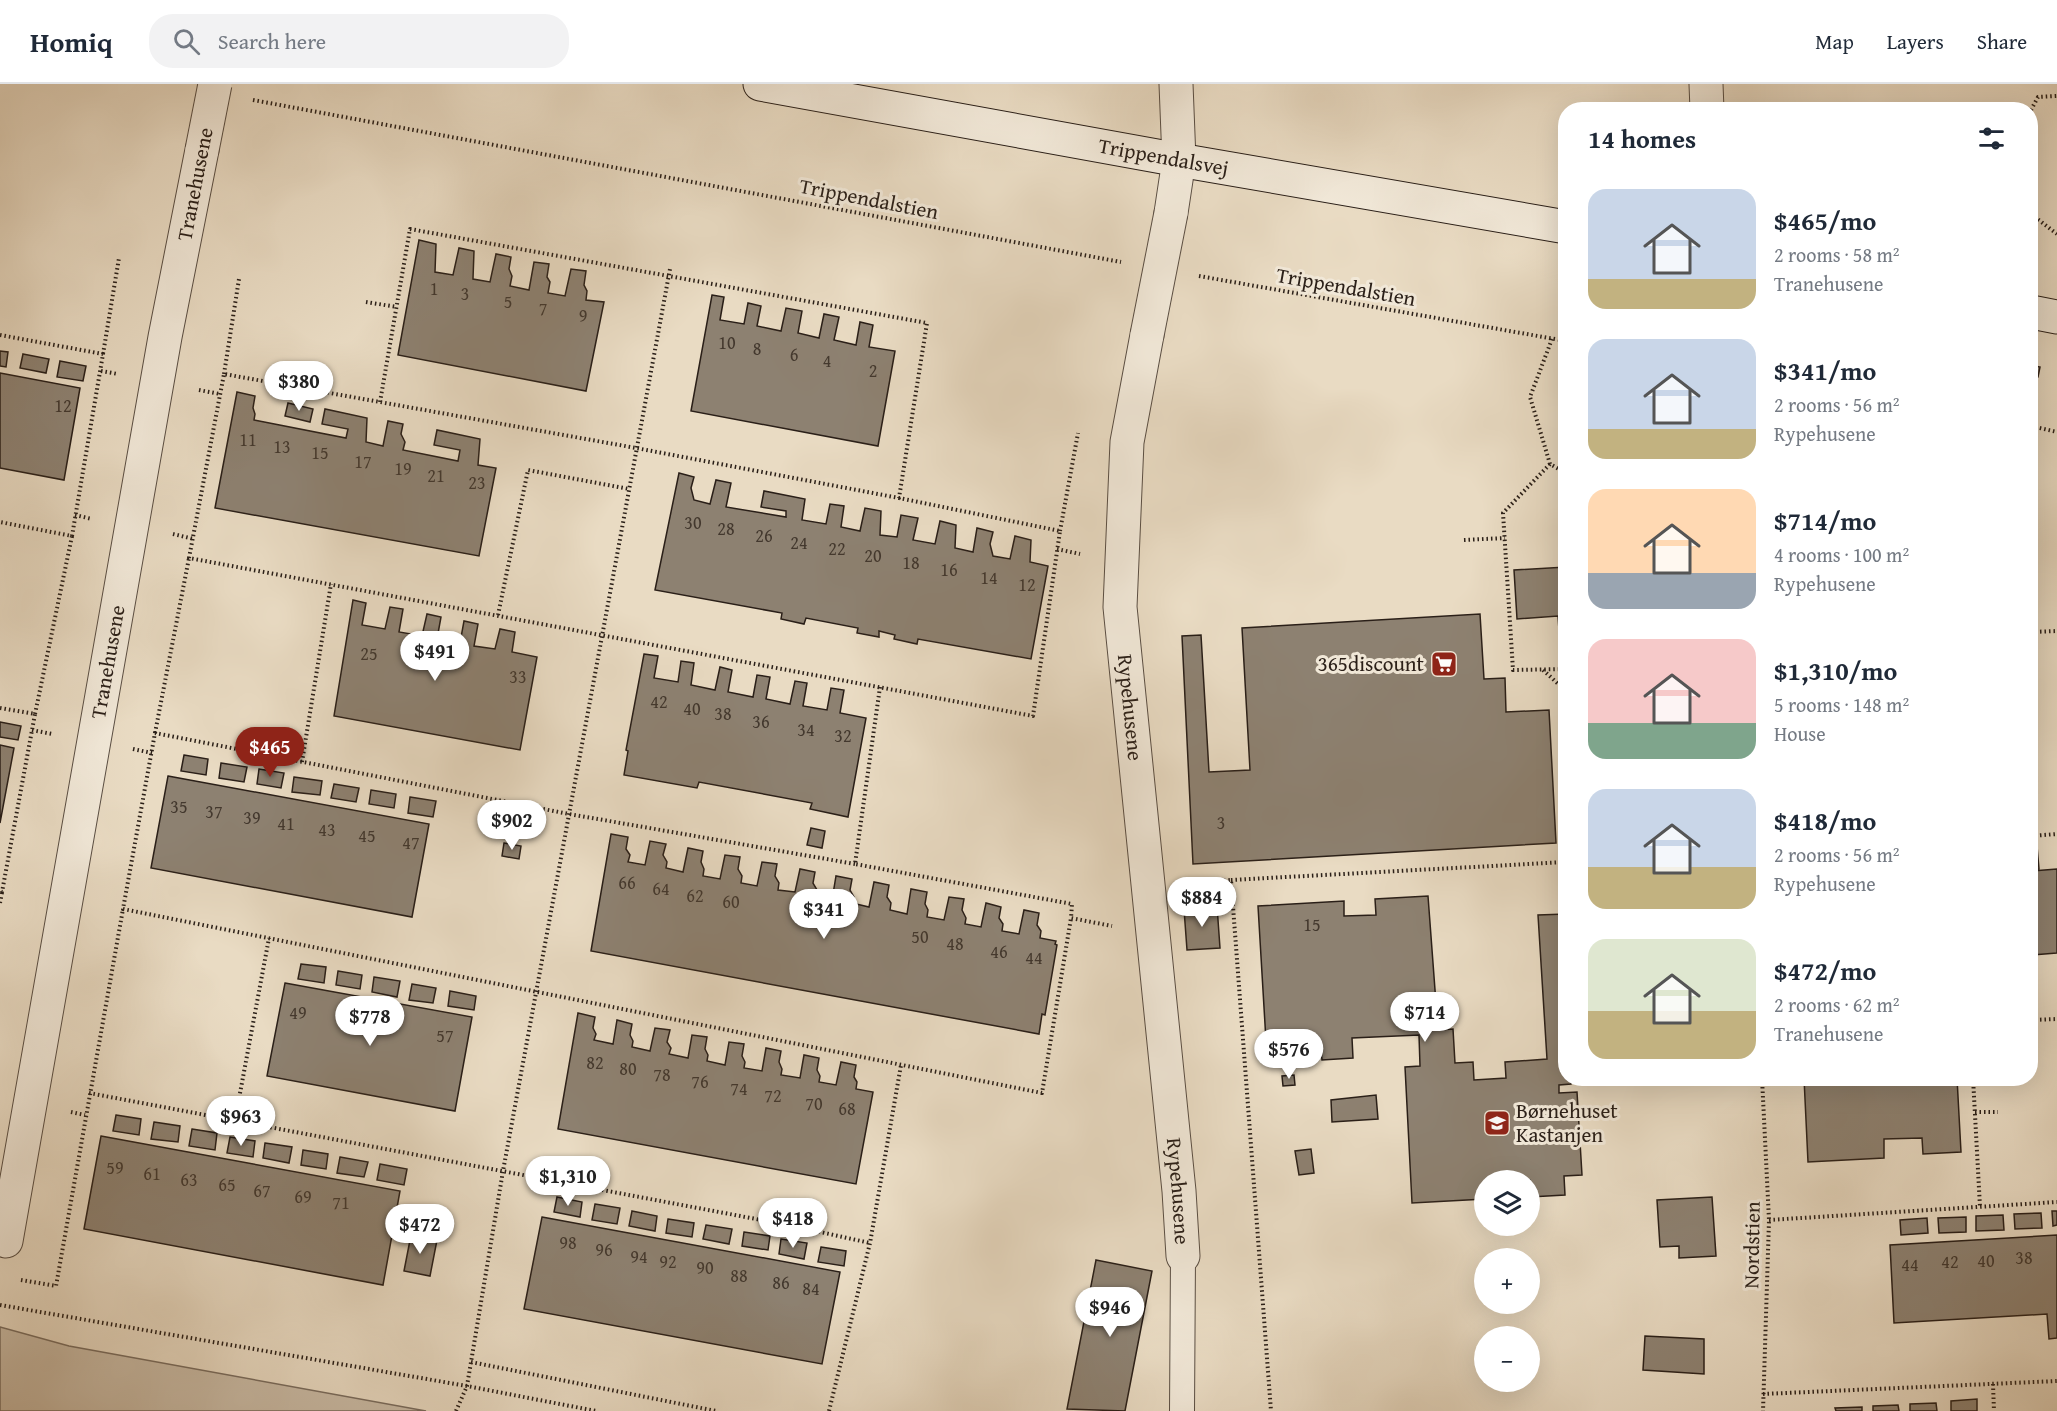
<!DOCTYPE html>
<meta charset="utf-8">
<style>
body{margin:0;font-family:"Gentium Book Plus",serif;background:#f2f2f3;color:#1f2937;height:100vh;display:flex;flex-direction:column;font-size:22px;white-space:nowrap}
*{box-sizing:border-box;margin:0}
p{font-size:20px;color:#747a83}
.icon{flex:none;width:33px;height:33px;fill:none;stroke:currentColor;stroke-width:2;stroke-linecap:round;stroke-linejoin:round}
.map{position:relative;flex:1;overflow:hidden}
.panel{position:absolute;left:1558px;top:18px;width:480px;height:984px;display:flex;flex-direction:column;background:#fff;border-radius:24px;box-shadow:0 6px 24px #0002}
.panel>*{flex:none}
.fabs{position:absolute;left:1474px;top:1086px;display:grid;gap:12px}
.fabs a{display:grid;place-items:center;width:66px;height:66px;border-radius:50%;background:#fff;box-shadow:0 6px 24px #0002;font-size:30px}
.price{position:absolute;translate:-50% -51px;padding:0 14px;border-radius:21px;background:#fff;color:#222;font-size:20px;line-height:39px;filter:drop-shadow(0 2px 3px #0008)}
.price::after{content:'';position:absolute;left:50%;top:36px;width:18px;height:14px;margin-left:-9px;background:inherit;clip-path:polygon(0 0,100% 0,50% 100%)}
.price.selected{background:#8f2418;color:#fff}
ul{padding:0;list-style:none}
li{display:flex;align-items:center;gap:18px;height:150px;padding:0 30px}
li span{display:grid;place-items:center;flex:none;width:168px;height:120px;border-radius:18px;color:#555}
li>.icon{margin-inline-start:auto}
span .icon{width:72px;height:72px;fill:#fffc;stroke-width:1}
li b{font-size:26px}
h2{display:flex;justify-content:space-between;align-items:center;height:72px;padding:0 30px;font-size:26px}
header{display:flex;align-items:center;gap:36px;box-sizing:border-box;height:84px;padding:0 30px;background:#fff;border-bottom:2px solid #e0e1e3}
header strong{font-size:28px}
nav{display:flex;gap:33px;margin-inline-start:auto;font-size:21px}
.search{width:420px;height:54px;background:#f2f2f3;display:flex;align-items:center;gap:15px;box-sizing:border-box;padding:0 21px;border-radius:24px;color:#747a83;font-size:22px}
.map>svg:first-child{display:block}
</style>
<header>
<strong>Homiq</strong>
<div class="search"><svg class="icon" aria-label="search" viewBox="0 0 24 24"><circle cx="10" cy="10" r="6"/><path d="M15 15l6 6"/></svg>Search here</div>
<nav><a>Map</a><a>Layers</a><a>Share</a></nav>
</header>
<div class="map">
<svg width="2057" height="1327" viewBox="0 0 2057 1327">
<rect width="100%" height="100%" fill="#e9dbc3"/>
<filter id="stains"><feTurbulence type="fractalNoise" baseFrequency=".00333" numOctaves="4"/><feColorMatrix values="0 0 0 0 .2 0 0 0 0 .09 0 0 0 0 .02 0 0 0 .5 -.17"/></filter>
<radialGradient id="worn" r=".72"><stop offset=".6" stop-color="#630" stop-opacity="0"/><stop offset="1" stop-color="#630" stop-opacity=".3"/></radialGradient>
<polygon fill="#c9bba6" stroke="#7a6d5f" stroke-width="1.5" points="0,1243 69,1262 426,1327 0,1327"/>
<g fill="#8d8171" stroke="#2a1f18" stroke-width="1.5">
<polygon points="419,156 436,160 435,188 453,191 459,164 474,167 473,195 490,198 496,170 511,173 509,185 512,192 510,202 529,206 534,178 549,180 547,193 550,198 548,209 565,212 571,185 586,187 584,201 587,207 586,216 604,218 586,307 398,271"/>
<polygon points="712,211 724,213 720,236 744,240 748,219 761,222 757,242 781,247 786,224 802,227 798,249 819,254 824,230 839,233 834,256 856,261 860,238 873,241 869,263 895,267 878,362 691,327"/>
<polygon points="0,267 8,268 6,283 0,282"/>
<polygon points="23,270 49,275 46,289 20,284"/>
<polygon points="60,277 86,282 83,297 57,293"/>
<polygon points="2031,281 2040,283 2038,293 2031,292"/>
<polygon points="0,289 80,304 64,396 0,384"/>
<polygon points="237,308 255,312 253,324 255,330 254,336 346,354 348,345 322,340 325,325 367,334 366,358 383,362 388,337 403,340 401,350 405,358 403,366 458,377 460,366 434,361 437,346 480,355 478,381 496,384 479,472 215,424"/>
<polygon points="288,319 313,325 310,338 285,332"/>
<polygon points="679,389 694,393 691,404 694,416 710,420 716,396 731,399 726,423 786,433 786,427 761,423 764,407 805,415 802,436 826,440 830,420 844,422 841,443 860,447 865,424 881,427 880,451 897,453 901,431 918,434 913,456 935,460 940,437 956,441 955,464 973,468 977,444 993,448 990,460 993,472 1010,475 1015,452 1031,456 1030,478 1048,482 1031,575 918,555 917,560 894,555 895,551 879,547 879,553 857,549 858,544 806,534 804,540 781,535 782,529 655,506"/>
<polygon points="1566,483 1566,575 1561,575 1558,532 1517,535 1514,486"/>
<polygon points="353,516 366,519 362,541 385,545 390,523 403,525 399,548 422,552 427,530 441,533 437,555 460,559 464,537 478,540 474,562 495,565 500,545 515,548 512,568 537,573 520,666 334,632"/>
<polygon points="1480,530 1484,595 1505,594 1506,628 1549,626 1556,759 1193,780 1182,552 1201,551 1209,688 1250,686 1242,544"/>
<polygon points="644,570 658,572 654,594 678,598 681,577 694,579 691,601 715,606 720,583 732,586 728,608 753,613 757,591 770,593 766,615 790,620 795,597 807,599 803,622 827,626 831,604 844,606 840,629 866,634 848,733 810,725 812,719 699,698 697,704 624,691 628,667 626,666"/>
<polygon points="0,638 21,642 18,656 0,653"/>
<polygon points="0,661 14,664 0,739"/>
<polygon points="184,671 208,675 206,691 181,687"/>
<polygon points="221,679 247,683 244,698 219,694"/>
<polygon points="259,685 284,689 281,704 257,700"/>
<polygon points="168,692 429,740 412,833 151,784"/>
<polygon points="294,693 322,697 320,711 292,708"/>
<polygon points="334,700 359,704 356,718 331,714"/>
<polygon points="371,706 396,710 394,724 369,720"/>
<polygon points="410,713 436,717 433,733 408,729"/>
<polygon points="811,744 825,747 822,764 807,761"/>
<polygon points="611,750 628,753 626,765 630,771 628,778 645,781 650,757 666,760 663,771 667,778 666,784 683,788 688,764 703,767 701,778 704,785 703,792 720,795 725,771 740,773 738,785 742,792 741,799 757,802 762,778 777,780 775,792 779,799 778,806 795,808 800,785 815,788 813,799 817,806 816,812 832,816 836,792 852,795 850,806 854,813 852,819 869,823 874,798 889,801 887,813 891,819 890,826 907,830 911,805 927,808 925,820 928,826 927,833 944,836 949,813 964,815 962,826 966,834 965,840 981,843 986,819 1001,823 999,834 1003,840 1002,847 1019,850 1024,826 1039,829 1037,841 1041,847 1040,854 1056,857 1055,860 1057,861 1045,931 1042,930 1039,950 591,867"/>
<polygon points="504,759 521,762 519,775 502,772"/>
<polygon points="2031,762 2037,762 2039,785 2031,786"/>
<polygon points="2057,785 2057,869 2031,871 2031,787"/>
<polygon points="1428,812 1438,946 1453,945 1455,979 1473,978 1474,996 1506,994 1505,978 1547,975 1538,831 1566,830 1566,994 1571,994 1571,1000 1559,1001 1559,1009 1577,1008 1582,1091 1564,1092 1565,1111 1530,1113 1530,1096 1485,1096 1485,1115 1412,1119 1405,983 1420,982 1419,951 1352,954 1353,974 1322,976 1320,956 1266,957 1258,822 1344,817 1344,832 1376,831 1375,815"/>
<polygon points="1217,822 1220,864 1187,866 1184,825"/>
<polygon points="301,880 326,883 324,899 298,895"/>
<polygon points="338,887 362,891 360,905 336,901"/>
<polygon points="374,893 400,897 397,913 372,908"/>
<polygon points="285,899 472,933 455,1027 267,992"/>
<polygon points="412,900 436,904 433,919 409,916"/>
<polygon points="450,907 476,912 474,926 448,922"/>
<polygon points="578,929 595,933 593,944 596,950 594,956 613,960 617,936 632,940 630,951 633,957 632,963 650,967 655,944 670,946 667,958 671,964 669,970 688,974 692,951 707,953 705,965 708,971 707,977 725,981 729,958 744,960 742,972 745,978 744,984 762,987 766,964 781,967 779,978 782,985 781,991 800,994 804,971 819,974 817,986 820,992 819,998 836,1001 841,978 856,981 854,993 857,998 856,1005 873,1008 856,1100 558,1045"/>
<polygon points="1294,991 1295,1001 1283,1002 1282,992"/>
<polygon points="1804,994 1957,994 1961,1068 1923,1070 1922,1054 1884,1055 1884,1074 1808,1078"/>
<polygon points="1376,1011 1378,1035 1332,1038 1331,1016"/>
<polygon points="116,1031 141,1035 139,1051 113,1047"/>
<polygon points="154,1038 180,1042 178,1058 151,1055"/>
<polygon points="192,1045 217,1049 215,1066 189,1062"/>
<polygon points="101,1052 400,1107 383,1201 84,1145"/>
<polygon points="230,1053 255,1057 253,1073 227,1069"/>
<polygon points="265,1059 292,1063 289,1079 263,1074"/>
<polygon points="1311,1065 1314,1089 1299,1091 1295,1067"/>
<polygon points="303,1066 328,1070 326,1085 301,1081"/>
<polygon points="340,1073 368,1078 364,1093 337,1089"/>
<polygon points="380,1080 407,1085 404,1101 377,1096"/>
<polygon points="557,1113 582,1118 580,1133 554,1128"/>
<polygon points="1712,1113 1716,1172 1679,1174 1679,1162 1660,1163 1657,1116"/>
<polygon points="595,1120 620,1124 617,1140 592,1136"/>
<polygon points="632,1127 657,1132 655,1147 629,1142"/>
<polygon points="2052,1127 2057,1127 2057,1141 2053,1142"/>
<polygon points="2041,1129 2042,1144 2015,1145 2014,1130"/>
<polygon points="2003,1131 2004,1146 1976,1147 1976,1132"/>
<polygon points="542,1133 840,1188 822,1280 524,1225"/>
<polygon points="1966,1133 1966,1148 1939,1149 1938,1134"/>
<polygon points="1927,1134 1928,1149 1901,1151 1900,1136"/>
<polygon points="668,1135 694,1139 692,1153 666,1149"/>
<polygon points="706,1141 732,1145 729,1160 703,1155"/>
<polygon points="744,1148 770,1152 768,1166 742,1162"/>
<polygon points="411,1151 437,1156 430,1192 404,1187"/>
<polygon points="2057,1151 2057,1254 2049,1255 2047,1230 1894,1239 1890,1161"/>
<polygon points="781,1155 807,1159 804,1175 779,1170"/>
<polygon points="821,1163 846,1167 844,1182 818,1178"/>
<polygon points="1096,1176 1152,1187 1125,1327 1067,1325"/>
<polygon points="1645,1252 1704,1255 1704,1290 1643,1286"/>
<polygon points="1977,1315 1977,1327 1951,1327 1951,1317"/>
<polygon points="1936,1319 1937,1327 1910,1327 1910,1320"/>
<polygon points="1898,1321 1899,1327 1873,1327 1873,1322"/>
<polygon points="1862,1323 1862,1327 1836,1327 1835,1324"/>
</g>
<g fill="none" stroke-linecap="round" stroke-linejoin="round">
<defs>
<polyline id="lane" points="1182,1327 1183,1172"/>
<g id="street">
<polyline points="1706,0 1707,26"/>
<polyline points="1171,129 1179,76 1176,0"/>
<path id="s1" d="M1147,251L1127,358L1120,523L1179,1107L1183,1172"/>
<path id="s2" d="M6,1157L165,253L202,66"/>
</g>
<g id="secondary">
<path id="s3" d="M760,0L1179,76L1566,143"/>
<polyline points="2031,228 2057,233"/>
</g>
</defs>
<use href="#lane" stroke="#5a4e43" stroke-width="26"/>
<use href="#street" stroke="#5a4e43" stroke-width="35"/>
<use href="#secondary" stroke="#2a1f18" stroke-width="35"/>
<g stroke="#2a1f18" stroke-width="4" stroke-dasharray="1.5 3" stroke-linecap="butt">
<polyline points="253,16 1121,178"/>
<polyline points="2031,26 2038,13 2057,12"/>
<polyline points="2031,130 2057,150"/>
<polyline points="1199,192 1566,257"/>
<polyline points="366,218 397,223"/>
<polyline points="0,251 103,270 72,452 0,438"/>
<polyline points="1552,255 1530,313 1550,380 1566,389"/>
<polyline points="103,270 119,174"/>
<polyline points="101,287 118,290"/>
<polyline points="224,290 239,195"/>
<polyline points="199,306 220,310"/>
<polyline points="380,318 410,145 927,239 899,414 636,364 224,290 189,474 1033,632 1060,447 899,414"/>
<polyline points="2031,342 2057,348"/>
<polyline points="1550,380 1503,429 1513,586 1566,585"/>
<polyline points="75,431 92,435"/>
<polyline points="1060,447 1078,349"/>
<polyline points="173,450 194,455"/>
<polyline points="1464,456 1505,454"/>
<polyline points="1057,465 1080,470"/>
<polyline points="498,531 528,386 629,405"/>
<polyline points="2031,548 2057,547"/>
<polyline points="1543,586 1566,607"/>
<polyline points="880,603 855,780 1072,820 1071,834 1112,842"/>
<polyline points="1562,603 1566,695"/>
<polyline points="0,624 35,630 2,808 0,807"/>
<polyline points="35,630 72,452"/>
<polyline points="32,646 52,650"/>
<polyline points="155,649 189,474"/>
<polyline points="133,665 152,669"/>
<polyline points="302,678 331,500"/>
<polyline points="2031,752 2057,750"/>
<polyline points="855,780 569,730 155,649 123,825 1042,1009 1071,834"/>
<polyline points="1231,796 1566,778"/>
<polyline points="1188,799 1231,796 1271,1327"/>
<polyline points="0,819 2,808"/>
<polyline points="2031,936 2057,935"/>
<polyline points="1762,994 1769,1136 1763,1327"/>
<polyline points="1973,994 1980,1123"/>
<polyline points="89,1009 793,1142 870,1159"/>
<polyline points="71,1028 85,1031"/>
<polyline points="1975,1028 1998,1028"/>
<polyline points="235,1036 269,854"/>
<polyline points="1769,1136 2057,1118"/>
<polyline points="21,1196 56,1202 123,825"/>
<polyline points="0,1221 467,1302 596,1327"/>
<polyline points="471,1278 716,1327"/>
<polyline points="1993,1300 1994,1327"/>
<polyline points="1763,1310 2057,1297"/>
<polyline points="456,1327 467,1302 503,1087 670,185"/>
<polyline points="829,1327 870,1159 901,981"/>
</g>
<use href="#lane" stroke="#f1e8d8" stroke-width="24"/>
<use href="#street" stroke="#f1e8d8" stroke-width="33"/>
<use href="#secondary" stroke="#f1e8d8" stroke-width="33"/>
<defs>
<g id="street-bridge">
<polyline points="202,66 215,0"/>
<polyline points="1147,251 1171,129"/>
</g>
</defs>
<use href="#street-bridge" stroke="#5a4e43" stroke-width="35" stroke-linecap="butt"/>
<use href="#street-bridge" stroke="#f1e8d8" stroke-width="33"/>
</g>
<defs>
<symbol id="supermarket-square" viewBox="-11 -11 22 22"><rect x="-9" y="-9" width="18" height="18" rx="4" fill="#8f2418" stroke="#f1e8d8"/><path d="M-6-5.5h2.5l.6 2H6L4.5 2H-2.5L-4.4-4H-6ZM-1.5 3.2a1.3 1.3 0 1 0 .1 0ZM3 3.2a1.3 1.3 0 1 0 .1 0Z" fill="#fff"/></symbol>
<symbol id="school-square" viewBox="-11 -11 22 22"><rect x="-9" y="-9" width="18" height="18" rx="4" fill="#8f2418" stroke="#f1e8d8"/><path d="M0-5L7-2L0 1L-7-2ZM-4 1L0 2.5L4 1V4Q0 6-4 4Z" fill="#fff"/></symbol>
</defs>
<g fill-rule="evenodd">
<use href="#supermarket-square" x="1429" y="565" width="30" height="30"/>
<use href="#school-square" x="1482" y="1024" width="30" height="30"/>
</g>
<g text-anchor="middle" stroke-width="6" stroke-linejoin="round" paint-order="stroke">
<g font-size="18" fill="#43382e">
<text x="434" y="211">1</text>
<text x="465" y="216">3</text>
<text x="508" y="224">5</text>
<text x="543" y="231">7</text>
<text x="583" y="238">9</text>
<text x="727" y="265">10</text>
<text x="757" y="271">8</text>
<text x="794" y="277">6</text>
<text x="827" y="283">4</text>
<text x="873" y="293">2</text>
<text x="63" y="328">12</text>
<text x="248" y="362">11</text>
<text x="282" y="369">13</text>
<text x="320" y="375">15</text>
<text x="363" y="384">17</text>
<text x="403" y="391">19</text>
<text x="436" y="398">21</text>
<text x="477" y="405">23</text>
<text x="693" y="445">30</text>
<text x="726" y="451">28</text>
<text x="764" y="458">26</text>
<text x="799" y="465">24</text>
<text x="837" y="471">22</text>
<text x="873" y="478">20</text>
<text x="911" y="485">18</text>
<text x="949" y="492">16</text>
<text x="989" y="500">14</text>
<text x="1027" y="507">12</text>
<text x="369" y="576">25</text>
<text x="518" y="599">33</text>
<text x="659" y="624">42</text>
<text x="692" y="631">40</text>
<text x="723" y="636">38</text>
<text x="761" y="644">36</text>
<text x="806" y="652">34</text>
<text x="843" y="658">32</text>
<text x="179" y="729">35</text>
<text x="214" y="734">37</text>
<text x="252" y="740">39</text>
<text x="1221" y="745">3</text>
<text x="286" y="746">41</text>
<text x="327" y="752">43</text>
<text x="367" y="758">45</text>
<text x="411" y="765">47</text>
<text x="627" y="805">66</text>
<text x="661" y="811">64</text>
<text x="695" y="818">62</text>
<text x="731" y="824">60</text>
<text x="1312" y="847">15</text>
<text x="920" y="859">50</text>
<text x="955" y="866">48</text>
<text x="999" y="874">46</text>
<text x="1034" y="880">44</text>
<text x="298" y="935">49</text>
<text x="445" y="958">57</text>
<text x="595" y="985">82</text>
<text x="628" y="991">80</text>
<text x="662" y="997">78</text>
<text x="700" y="1004">76</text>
<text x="739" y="1011">74</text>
<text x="773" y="1018">72</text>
<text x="814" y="1026">70</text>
<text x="847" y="1031">68</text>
<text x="115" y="1090">59</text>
<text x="152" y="1096">61</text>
<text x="189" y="1102">63</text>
<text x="227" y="1107">65</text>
<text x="262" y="1113">67</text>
<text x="303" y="1119">69</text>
<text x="341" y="1125">71</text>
<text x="568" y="1165">98</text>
<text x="604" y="1172">96</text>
<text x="639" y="1179">94</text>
<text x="2024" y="1180">38</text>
<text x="1986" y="1183">40</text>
<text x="668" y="1184">92</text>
<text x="1950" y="1184">42</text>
<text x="1910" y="1187">44</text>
<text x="705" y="1190">90</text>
<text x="739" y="1198">88</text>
<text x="781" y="1205">86</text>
<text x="811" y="1211">84</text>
</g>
<g font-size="21" fill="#2a1f18" stroke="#f1e8d8">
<text dy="7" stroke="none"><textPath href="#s3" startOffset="410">Trippendalsvej</textPath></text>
<text transform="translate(195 100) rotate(-79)" y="7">Tranehusene</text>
<text transform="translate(869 115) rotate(11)" y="7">Trippendalstien</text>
<text transform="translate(1346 203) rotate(10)" y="7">Trippendalstien</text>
<text dy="7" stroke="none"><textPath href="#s2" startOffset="588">Tranehusene</textPath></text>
<text dy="7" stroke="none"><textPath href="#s1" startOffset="375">Rypehusene</textPath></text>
<text dy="7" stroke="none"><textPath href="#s1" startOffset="861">Rypehusene</textPath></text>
<text transform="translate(1752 1161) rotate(-89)" y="7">Nordstien</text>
</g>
<g font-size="21" fill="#2a1f18" stroke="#f1e8d8" text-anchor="end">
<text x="1424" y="587">365discount</text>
<text x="1516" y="1034" text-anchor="start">Børnehuset<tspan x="1516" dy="24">Kastanjen</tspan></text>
</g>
</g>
<rect width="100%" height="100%" filter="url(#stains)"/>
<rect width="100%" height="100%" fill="url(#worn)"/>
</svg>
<div class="fabs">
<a><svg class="icon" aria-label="layers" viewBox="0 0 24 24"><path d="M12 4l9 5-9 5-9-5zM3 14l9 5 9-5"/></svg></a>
<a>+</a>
<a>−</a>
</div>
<b class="price" style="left:299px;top:328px">$380</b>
<b class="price" style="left:435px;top:598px">$491</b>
<b class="price selected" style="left:270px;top:694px">$465</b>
<b class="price" style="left:512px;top:767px">$902</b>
<b class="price" style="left:1202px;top:844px">$884</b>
<b class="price" style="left:824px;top:856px">$341</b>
<b class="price" style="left:1425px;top:959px">$714</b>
<b class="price" style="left:370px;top:963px">$778</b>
<b class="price" style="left:1289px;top:996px">$576</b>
<b class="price" style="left:241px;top:1063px">$963</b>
<b class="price" style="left:568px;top:1123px">$1,310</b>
<b class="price" style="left:793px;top:1165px">$418</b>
<b class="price" style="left:420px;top:1171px">$472</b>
<b class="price" style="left:1110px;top:1254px">$946</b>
<section class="panel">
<h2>14 homes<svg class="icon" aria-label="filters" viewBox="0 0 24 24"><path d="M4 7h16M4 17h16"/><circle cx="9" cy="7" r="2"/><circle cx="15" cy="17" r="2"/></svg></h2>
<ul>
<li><span style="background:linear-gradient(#c9d6e8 75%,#c2b280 0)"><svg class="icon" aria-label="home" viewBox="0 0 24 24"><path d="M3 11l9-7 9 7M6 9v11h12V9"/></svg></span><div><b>$465/mo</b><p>2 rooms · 58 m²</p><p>Tranehusene</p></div></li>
<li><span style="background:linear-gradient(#c9d6e8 75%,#c2b280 0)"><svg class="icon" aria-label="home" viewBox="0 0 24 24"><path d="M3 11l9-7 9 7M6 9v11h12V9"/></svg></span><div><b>$341/mo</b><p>2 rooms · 56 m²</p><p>Rypehusene</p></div></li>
<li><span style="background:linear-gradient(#ffd9b3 70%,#9aa5b1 0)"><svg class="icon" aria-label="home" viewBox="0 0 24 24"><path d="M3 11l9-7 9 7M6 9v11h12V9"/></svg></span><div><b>$714/mo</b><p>4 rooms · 100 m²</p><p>Rypehusene</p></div></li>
<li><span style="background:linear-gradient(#f6c9c9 70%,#7fa58c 0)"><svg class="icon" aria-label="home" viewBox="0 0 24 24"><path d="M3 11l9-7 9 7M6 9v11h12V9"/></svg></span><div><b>$1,310/mo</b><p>5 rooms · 148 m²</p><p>House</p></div></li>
<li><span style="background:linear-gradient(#c9d6e8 65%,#c2b280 0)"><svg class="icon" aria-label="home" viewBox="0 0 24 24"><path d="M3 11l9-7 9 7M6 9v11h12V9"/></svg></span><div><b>$418/mo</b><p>2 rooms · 56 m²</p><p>Rypehusene</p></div></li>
<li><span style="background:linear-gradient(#dfe7d0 60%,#c2b280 0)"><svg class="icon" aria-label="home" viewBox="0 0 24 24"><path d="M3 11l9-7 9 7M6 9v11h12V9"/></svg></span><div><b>$472/mo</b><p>2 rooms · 62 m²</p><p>Tranehusene</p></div></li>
</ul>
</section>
</div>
